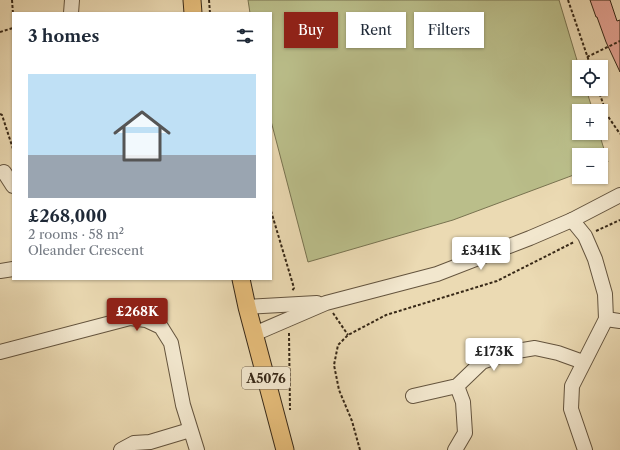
<!DOCTYPE html>
<meta charset="utf-8">
<style>
body{margin:0;font-family:"Libre Caslon Text",serif;background:#f6f6f7;color:#1f2937;height:100vh;display:flex;flex-direction:column;font-size:15px;white-space:nowrap}
*{box-sizing:border-box;margin:0}
p{font-size:13px;color:#747a83}
.icon{flex:none;width:22px;height:22px;fill:none;stroke:currentColor;stroke-width:2;stroke-linecap:round;stroke-linejoin:round}
.map{position:relative;flex:1;overflow:hidden}
.details{position:absolute;left:12px;top:12px;width:260px;height:268px;display:flex;flex-direction:column;background:#fff;border-radius:0px;box-shadow:0 1px 3px #0004}
.details>*{flex:none}
.guide{position:absolute;left:284px;top:12px;width:276px;height:36px;display:flex;gap:8px}
.tools{position:absolute;left:572px;top:60px;display:grid;gap:8px}
.tools a{display:grid;place-items:center;width:36px;height:36px;border-radius:0px;background:#fff;box-shadow:0 1px 3px #0004;font-size:20px}
.price{position:absolute;translate:-50% -34px;padding:0 9px;border-radius:4px;background:#fff;color:#222;font-size:13px;line-height:26px;filter:drop-shadow(0 1px 2px #0008)}
.price::after{content:'';position:absolute;left:50%;top:24px;width:12px;height:9px;margin-left:-6px;background:inherit;clip-path:polygon(0 0,100% 0,50% 100%)}
.price.current{background:#8f2418;color:#fff}
ul{padding:0;list-style:none}
li{display:grid;align-content:center;gap:8px;height:212px;padding:0 16px}
li span{display:grid;place-items:center;height:124px;border-radius:0px;color:#555}
li>.icon{margin-inline-start:auto}
span .icon{width:72px;height:72px;fill:#fffc;stroke-width:1}
li b{font-size:17px}
h2{display:flex;justify-content:space-between;align-items:center;height:48px;padding:0 16px;font-size:17px}
.tag{padding:0 14px;border-radius:0px;background:#fff;box-shadow:0 1px 3px #0004;font-size:14px;line-height:36px}
.tag.current{background:#8f2418;color:#fff}
.map>svg:first-child{display:block}
</style>
<div class="map">
<svg width="620" height="450" viewBox="0 0 620 450">
<rect width="100%" height="100%" fill="#ebdab3"/>
<filter id="stains"><feTurbulence type="fractalNoise" baseFrequency=".005" numOctaves="4"/><feColorMatrix values="0 0 0 0 .2 0 0 0 0 .09 0 0 0 0 .02 0 0 0 .5 -.17"/></filter>
<radialGradient id="worn" r=".72"><stop offset=".6" stop-color="#630" stop-opacity="0"/><stop offset="1" stop-color="#630" stop-opacity=".3"/></radialGradient>
<polygon fill="#babe8a" stroke="#787350" points="248,0 559,0 579,67 579,89 586,89 593,111 579,111 579,133 599,133 608,162 601,165 601,155 579,155 579,173 453,220 308,262 271,121 271,13 250,13"/>
<polygon fill="#e6a495" stroke="#372817" points="590,0 610,0 617,21 620,20 620,72 606,42 597,17 596,17"/>
<g fill="none" stroke-linecap="round" stroke-linejoin="round">
<defs>
<g id="minor">
<polyline points="71,13 72,0"/>
<polyline points="4,172 13,186"/>
<polyline points="572,220 585,236 595,259 605,294 606,319 572,386 571,409 585,450"/>
<polyline points="0,271 13,269"/>
<polyline points="247,307 317,303"/>
<polyline points="606,319 620,321"/>
<polyline points="254,334 326,303 437,274 530,238 572,220 620,195"/>
<polyline points="0,352 130,318 146,320 161,327 171,343 183,405 197,450"/>
<polyline points="413,396 457,386 482,362 511,352 535,348 558,353 583,362"/>
<polyline points="121,450 134,443 150,442 190,430"/>
<polyline points="455,450 465,433 463,402 457,386"/>
</g>
<g id="major">
<polyline points="192,0 193,13"/>
<polyline points="241,279 247,307 285,450"/>
</g>
</defs>
<use href="#minor" stroke="#64543e" stroke-width="16"/>
<use href="#major" stroke="#372817" stroke-width="19"/>
<g stroke="#372817" stroke-width="2" stroke-dasharray="3 2" stroke-linecap="butt">
<polyline points="12,0 13,14"/>
<polyline points="209,0 210,13"/>
<polyline points="568,0 591,67"/>
<polyline points="0,32 13,28"/>
<polyline points="587,57 620,41"/>
<polyline points="598,89 607,115 620,134"/>
<polyline points="0,114 2,115 13,149"/>
<polyline points="271,211 294,288 292,291"/>
<polyline points="596,231 620,220"/>
<polyline points="333,313 348,335"/>
<polyline points="289,333 290,410"/>
<polyline points="360,450 352,421 339,390 334,365 338,345 348,335 386,315 497,281 574,242"/>
</g>
<use href="#minor" stroke="#f2e7ce" stroke-width="14"/>
<use href="#major" stroke="#e6bd7a" stroke-width="17"/>
</g>
<g text-anchor="middle" stroke-width="3" stroke-linejoin="round" paint-order="stroke">
<rect fill="#f2e7ce" stroke="#6f614e" stroke-width="1" x="242" y="367" width="48" height="22" rx="3"/>
<g font-size="13" font-weight="bold" fill="#372817">
<text x="266" y="383">A5076</text>
</g>
</g>
<rect width="100%" height="100%" filter="url(#stains)"/>
<rect width="100%" height="100%" fill="url(#worn)"/>
</svg>
<div class="tools">
<a><svg class="icon" aria-label="locate" viewBox="0 0 24 24"><circle cx="12" cy="12" r="6"/><path d="M12 2v4M12 18v4M2 12h4M18 12h4"/></svg></a>
<a>+</a>
<a>−</a>
</div>
<b class="price" style="left:481px;top:271px">£341K</b>
<b class="price current" style="left:137px;top:332px">£268K</b>
<b class="price" style="left:494px;top:372px">£173K</b>
<div class="guide">
<a class="tag current">Buy</a>
<a class="tag">Rent</a>
<a class="tag">Filters</a>
</div>
<section class="details">
<h2>3 homes<svg class="icon" aria-label="filters" viewBox="0 0 24 24"><path d="M4 7h16M4 17h16"/><circle cx="9" cy="7" r="2"/><circle cx="15" cy="17" r="2"/></svg></h2>
<ul>
<li><span style="background:linear-gradient(#bfe0f5 65%,#9aa5b1 0)"><svg class="icon" aria-label="home" viewBox="0 0 24 24"><path d="M3 11l9-7 9 7M6 9v11h12V9"/></svg></span><div><b>£268,000</b><p>2 rooms · 58 m²</p><p>Oleander Crescent</p></div></li>
</ul>
</section>
</div>
